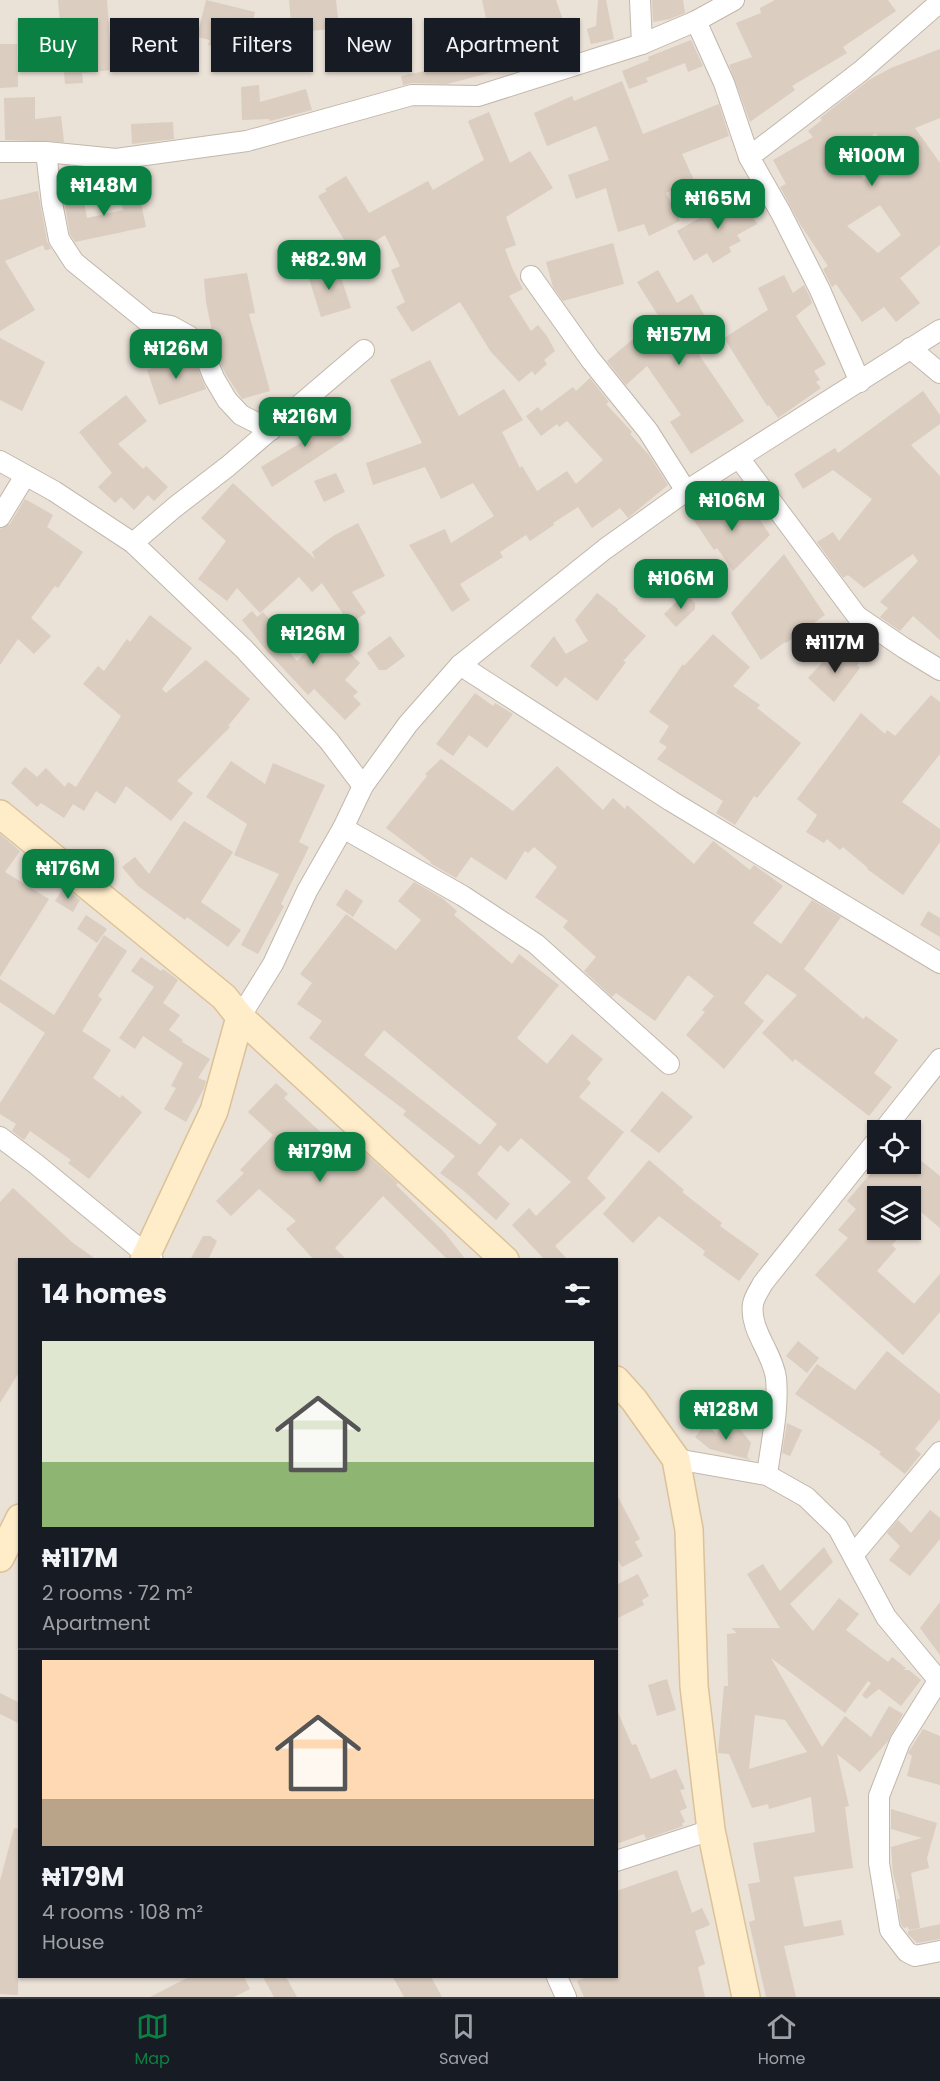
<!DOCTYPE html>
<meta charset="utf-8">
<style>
body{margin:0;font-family:Poppins,sans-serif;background:#20242c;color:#f1f3f6;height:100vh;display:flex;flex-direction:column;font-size:22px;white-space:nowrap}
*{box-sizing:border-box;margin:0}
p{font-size:20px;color:#9ea1a6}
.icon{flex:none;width:33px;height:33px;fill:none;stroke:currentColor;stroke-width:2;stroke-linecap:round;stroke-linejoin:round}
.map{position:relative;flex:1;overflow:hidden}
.panel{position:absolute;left:18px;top:1258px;width:600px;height:720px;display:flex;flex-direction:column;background:#171b24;border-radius:0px;box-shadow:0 2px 4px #0004}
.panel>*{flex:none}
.hud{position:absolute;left:18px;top:18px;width:600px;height:54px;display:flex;gap:12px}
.controls{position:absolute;left:867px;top:1120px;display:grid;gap:12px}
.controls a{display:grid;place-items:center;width:54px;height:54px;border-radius:0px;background:#171b24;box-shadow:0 2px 4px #0004;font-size:30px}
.price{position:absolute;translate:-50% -51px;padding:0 14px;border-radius:12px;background:#0b8043;color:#fff;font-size:20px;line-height:39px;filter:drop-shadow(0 2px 3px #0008)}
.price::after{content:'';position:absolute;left:50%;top:36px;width:18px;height:14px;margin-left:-9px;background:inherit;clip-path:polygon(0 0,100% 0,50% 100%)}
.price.selected{background:#222;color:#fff}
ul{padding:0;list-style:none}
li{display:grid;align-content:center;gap:12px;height:318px;padding:0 24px}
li+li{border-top:2px solid #363941}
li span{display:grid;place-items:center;height:186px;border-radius:0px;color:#555}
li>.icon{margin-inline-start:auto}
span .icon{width:108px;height:108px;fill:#fffc;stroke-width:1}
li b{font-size:26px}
h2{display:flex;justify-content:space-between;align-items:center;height:72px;padding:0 24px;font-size:26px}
.tag{padding:0 21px;border-radius:0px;background:#171b24;box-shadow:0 2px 4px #0004;font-size:21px;line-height:54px}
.tag.selected{background:#0b8043;color:#fff}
.menu{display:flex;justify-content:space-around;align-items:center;height:84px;border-top:2px solid #363941;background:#171b24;font-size:16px;color:#9ea1a6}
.menu a{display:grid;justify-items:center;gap:3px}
.menu .selected{color:#0b8043}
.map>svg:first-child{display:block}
</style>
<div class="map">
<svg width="940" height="1997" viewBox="0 0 940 1997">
<rect width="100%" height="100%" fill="#f5f0e9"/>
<path fill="#eae1d7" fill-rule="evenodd" d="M0,0H940V1997H0ZM878,1131H910V1164H878ZM878,1197H910V1230H878ZM20,1260H616V1977H20Z"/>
<g fill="#dbcdc0" fill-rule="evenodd">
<polygon points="58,0 107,0 112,70 82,73 83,83 65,84"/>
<polygon points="206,0 255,12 246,48 231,45 230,50 208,45 210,40 197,37"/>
<polygon points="289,0 336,0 339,28 292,33"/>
<polygon points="482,0 556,0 563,20 525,33 525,35 492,46"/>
<polygon points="598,0 606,0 614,39 591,44 587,29 596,26"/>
<polygon points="652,0 683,0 685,13 670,19 653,22"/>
<polygon points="775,0 888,0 896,11 843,47 847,53 792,86 795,90 750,122 729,65 752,57 736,23 761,13 760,8"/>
<polygon points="691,40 703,66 688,72 685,63 646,78 648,82 629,89 622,71 649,60 648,57"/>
<polygon points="0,44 17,44 18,87 0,88"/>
<path d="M940,49V118L915,128L940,163V245L900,278L920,303L896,322L884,307L862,322L836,284L832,287L823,269L828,266L800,224L780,187L786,184L773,160L813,137L808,131L822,120L820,118L869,80L891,68ZM876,133L889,161L864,180L844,153ZM880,205L901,235L878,253L847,226Z"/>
<polygon points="488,55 493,72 447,84 412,83 403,85 401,76 444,67"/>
<polygon points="622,81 643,134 719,104 729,136 682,154 694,180 666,193 680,221 649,236 644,224 618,232 606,188 576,199 568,175 609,160 596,126 547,146 534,113 572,96 574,101"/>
<polygon points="259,85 260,102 306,89 312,110 270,121 269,119 242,120 241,87"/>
<polygon points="35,97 35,119 61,116 64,142 5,140 4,98"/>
<polygon points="489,112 510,163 530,151 553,188 506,217 516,245 505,249 513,270 523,289 509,296 531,331 538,325 547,336 555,351 544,360 547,364 535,375 532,371 519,382 491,352 460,302 412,332 396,307 405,302 391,270 400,266 385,235 353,255 318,196 327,191 325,189 346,176 369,213 428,181 433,190 484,160 468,121"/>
<polygon points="173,122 174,139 132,144 131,124"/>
<polygon points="138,188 146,227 75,242 70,234 63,195 82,191 87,218 123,210 119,192"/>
<polygon points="38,191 47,241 51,249 45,250 43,245 5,261 35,310 0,331 0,200"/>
<polygon points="740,195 757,224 737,235 741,241 729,247 731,252 713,263 707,253 694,261 677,231"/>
<polygon points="613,243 624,284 563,301 553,287 546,262"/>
<polygon points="337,265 351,308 321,317 308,275"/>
<polygon points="658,270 677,303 692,294 713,330 691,343 744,421 691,454 670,422 681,415 647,366 626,385 607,361 659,317 637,282"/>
<polygon points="247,273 255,313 249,314 270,391 242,399 225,373 213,347 215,346 206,302 204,279"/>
<polygon points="784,275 793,293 804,285 809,295 812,303 796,316 826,364 814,371 820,380 816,382 821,388 778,418 769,405 767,406 724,338 768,310 758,288"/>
<polygon points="0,338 45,362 22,411 0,400"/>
<polygon points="189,355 195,362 206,389 159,405 147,370"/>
<polygon points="430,360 459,416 504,389 523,420 502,432 520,468 522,466 537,491 567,471 576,484 603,460 567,421 559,427 557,424 541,436 526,416 538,407 541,411 573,387 576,391 590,378 609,402 606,404 632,432 630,434 649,455 668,485 628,518 620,508 592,528 578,507 553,523 554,525 530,541 526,535 500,552 503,557 460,584 470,600 452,612 409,545 445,529 451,543 494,516 473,483 441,499 425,467 373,485 366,463 422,443 390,380"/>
<polygon points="923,391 940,415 940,424 911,445 940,476 940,640 913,616 900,631 880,617 888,608 880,602 918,561 913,554 864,588 848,575 843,578 817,542 833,532 839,541 872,499 833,470 803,489 794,474 835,448 838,453"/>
<polygon points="126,395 147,421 118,444 143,469 146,466 168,487 154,501 148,495 134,510 121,497 115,503 98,487 112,473 79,432"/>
<polygon points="323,408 344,440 272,487 261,467 312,436 302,421"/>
<polygon points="336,473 345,492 324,502 314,481"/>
<polygon points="233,483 315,559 312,552 333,536 358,523 385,576 352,592 366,613 350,624 322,583 312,592 299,577 260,613 237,588 227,601 198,579 226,541 201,518"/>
<polygon points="25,499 53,515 47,527 83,552 58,588 55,586 31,618 51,636 34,654 18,639 0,665 0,529 10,524"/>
<polygon points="725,499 737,517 752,508 770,535 733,571 717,548 714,550 693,519"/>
<polygon points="784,554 825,615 786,643 785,642 761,660 731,613"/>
<polygon points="597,593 618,609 617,610 646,636 623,661 626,662 597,701 565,677 557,687 530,666 554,636 566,654 588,641 575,620"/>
<polygon points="685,593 695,603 695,609 676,627 664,614"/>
<polygon points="252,611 257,617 263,612 279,630 273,634 297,661 328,631 360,663 345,680 358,692 353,696 361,704 345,720 314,689 308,695 267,651 242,620"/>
<polygon points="150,615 192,648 162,689 166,693 206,660 250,699 228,726 230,727 177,781 193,793 171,821 126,786 115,804 96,791 84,811 73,804 64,818 41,803 37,807 11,783 25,767 37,777 46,768 65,787 68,782 76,787 121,716 83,684 98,666 104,671 127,639 130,642"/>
<polygon points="713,634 750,667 733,686 760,705 757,708 801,743 757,798 754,796 735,825 716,813 723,801 657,759 667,747 659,742 669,726 649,712 683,664 684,666"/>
<polygon points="390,636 405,656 386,670 379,670 367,653"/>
<polygon points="837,647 846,655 848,652 859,663 857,665 860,668 834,702 808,678"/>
<polygon points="475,693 493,706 495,703 513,714 487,748 469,735 453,756 436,744"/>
<polygon points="931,695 940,702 940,754 902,802 940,829 940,842 903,895 867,869 868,868 843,847 840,850 827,839 824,843 806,832 817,815 797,799 861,713 885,734 887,730 895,736"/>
<polygon points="441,759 513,811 557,766 603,810 613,798 625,809 627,805 694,864 713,841 750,870 754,865 783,886 753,923 781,944 812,900 841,917 804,969 863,1019 866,1016 898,1040 874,1073 892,1087 869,1116 795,1059 793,1062 762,1033 797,995 767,974 744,1003 764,1021 724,1069 686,1035 705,1012 702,1010 714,996 688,975 655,1021 616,993 612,997 584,971 596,957 563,927 568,921 535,897 557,867 534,847 528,853 525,851 506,880 471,857 456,878 430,863 431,862 386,828 427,776 425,774"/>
<polygon points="231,761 265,784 273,763 325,785 299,842 309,847 281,904 284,906 258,954 241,945 279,874 234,855 247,824 206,797"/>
<polygon points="184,821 233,852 201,902 241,930 228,947 187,917 185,920 138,886 122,867 135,857 149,874"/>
<polygon points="0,834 20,851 5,872 49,899 0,977"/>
<path d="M414,882L442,898L457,911L454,915L512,964L519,954L559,985L517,1038L547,1064L572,1034L603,1059L587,1079L591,1083L579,1097L624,1132L587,1178L606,1198L555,1246L568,1260H545L512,1225L529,1208L536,1216L571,1182L521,1138L508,1152L500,1145L477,1174L510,1204L496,1220L464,1191L440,1173L455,1156L403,1115L406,1111L309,1038L322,1021L297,1004L312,983L300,974L346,914L396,950L421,920L398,901ZM384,1030L497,1124L480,1145L364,1055Z"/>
<polygon points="64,887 80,900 73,912 55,901"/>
<polygon points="346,889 363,901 353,917 336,905"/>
<polygon points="928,911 940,918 940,937 920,925"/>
<polygon points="86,915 107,929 97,943 77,929"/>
<polygon points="104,935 127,951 98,996 102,999 82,1031 111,1050 93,1078 120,1098 122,1095 142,1112 89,1179 68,1163 71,1160 30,1131 24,1140 12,1131 16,1124 0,1114 0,1103 45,1033 0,1002 0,979 54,1015"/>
<polygon points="141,957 161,971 163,969 178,980 163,1003 180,1015 169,1030 183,1040 182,1042 210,1059 198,1078 206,1081 204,1088 186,1122 164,1109 176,1088 171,1086 183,1063 143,1036 135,1049 119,1038 154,987 131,971"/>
<polygon points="276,1083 288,1094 284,1098 329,1140 331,1137 354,1155 360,1148 398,1183 396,1185 444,1232 466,1260 448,1260 383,1196 335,1248 347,1260 314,1260 286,1229 296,1221 259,1189 231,1216 216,1201 244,1173 240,1170 273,1135 248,1112"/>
<polygon points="662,1091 693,1117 659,1153 630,1131"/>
<polygon points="910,1152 940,1176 940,1228 921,1212 910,1225 910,1197 878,1197 878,1230 906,1230 892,1245 896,1249 877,1271 914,1304 940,1274 940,1312 903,1355 815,1275 848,1238 838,1230 856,1209 847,1201 879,1164 910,1164"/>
<polygon points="649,1160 684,1190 682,1192 722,1223 720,1226 759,1254 739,1281 703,1255 705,1251 659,1216 633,1243 603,1214"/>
<polygon points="13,1188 73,1243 97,1260 20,1260 20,1371 0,1403 0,1202"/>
<polygon points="203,1236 210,1236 217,1241 208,1260 190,1260"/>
<polygon points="798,1341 819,1358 807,1373 786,1356"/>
<polygon points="887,1351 940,1394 940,1419 915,1449 921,1454 905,1474 879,1454 881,1452 795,1394 817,1364 855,1390"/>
<polygon points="787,1423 802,1430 790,1456 782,1453"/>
<polygon points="705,1424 717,1434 720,1424 740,1429 751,1443 747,1457 751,1460 710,1449 695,1437"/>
<polygon points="616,1493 640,1539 635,1542 643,1556 622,1567 616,1557"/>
<polygon points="930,1510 940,1518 940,1539 910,1576 889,1560 900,1546 887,1533 898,1520 911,1533"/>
<path d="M824,1547L833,1562L790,1604L813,1631L839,1598L859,1614L846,1630L888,1662L892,1657L906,1668L904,1670H909L921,1680L901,1706L879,1689L866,1699L862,1695L871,1683L868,1681L845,1713L771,1658L822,1747L845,1716L871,1737L889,1706L903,1714L888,1741L860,1772L837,1754L849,1806L845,1807L853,1868L794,1877L804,1927L841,1920L844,1935L784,1946L796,1997H766L749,1922L755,1920L748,1884L760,1882L753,1843L815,1832L811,1797L769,1809L768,1804L752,1808L729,1754L718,1753L724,1686H728L727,1634L737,1633L731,1628H780L747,1574L763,1564L780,1591ZM755,1715L785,1720L807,1752L749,1769Z"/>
<polygon points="638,1574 649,1596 642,1600 644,1605 616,1619 616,1585"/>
<polygon points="940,1602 940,1655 920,1628"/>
<polygon points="667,1679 676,1710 657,1716 648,1685"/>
<polygon points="0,1693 20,1703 20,1724 0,1714"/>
<polygon points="616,1708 632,1745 636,1744 651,1779 676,1769 685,1789 680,1790 687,1808 680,1811 685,1822 682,1823 683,1826 646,1839 644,1834 616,1844"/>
<polygon points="923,1729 940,1736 940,1785 907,1776 912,1756 908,1753"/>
<polygon points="891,1809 937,1823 927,1858 929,1868 911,1873 920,1928 909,1930 908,1927 904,1928 901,1925 897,1899 900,1899 893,1874 891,1847 922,1838 891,1829"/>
<polygon points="14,1828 20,1829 18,1995 0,1994 0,1881"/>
<polygon points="677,1870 692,1913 702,1908 710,1925 695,1931 705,1964 698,1967 705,1997 584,1997 577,1981 586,1977 616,1977 616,1891"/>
<polygon points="940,1924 940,1939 917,1943 908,1934 908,1931"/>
<polygon points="189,1977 244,1977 250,1989 234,1997 150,1997"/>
<polygon points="263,1977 286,1977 297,1997 274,1997"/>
<polygon points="393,1977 431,1977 442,1997 404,1997"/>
</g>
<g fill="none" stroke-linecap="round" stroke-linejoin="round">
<defs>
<g id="street">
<polyline points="640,0 642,44"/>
<polyline points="696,21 724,83 749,157 781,213 820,290 860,382"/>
<polyline points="0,152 46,152 116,159 247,141 412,95 478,96 642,44 696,21 734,0"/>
<polyline points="46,152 52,203 59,239 74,262 148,322 171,326 189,336 205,356 214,378 227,400 241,415 271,430"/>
<polyline points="749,157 861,71 940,2"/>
<polyline points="531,276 590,359 648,431 686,491"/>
<polyline points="910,348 940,373"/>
<polyline points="739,458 857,616 904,648 940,670"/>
<polyline points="0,461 54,491 133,543 244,649 329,741 363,786"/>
<polyline points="0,517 25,476"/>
<polyline points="133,543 175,507 227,467 364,350"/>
<polyline points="460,665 671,801 940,963"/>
<polyline points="343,828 463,896 536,944 669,1064"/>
<polyline points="240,1017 273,964 307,891 343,828 363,786 408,724 460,665 605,549 686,491 940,330"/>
<polyline points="883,1131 940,1059"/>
<polyline points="0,1137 36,1164 153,1260"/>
<polyline points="676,1459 767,1475 806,1497 838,1528 886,1617 940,1682"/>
<path d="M767,1475C771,1444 779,1409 776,1378C773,1353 749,1330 753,1304C754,1297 760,1289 763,1283L878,1139"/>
<polyline points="854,1554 940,1452"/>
<polyline points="938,1681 900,1742 879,1796 879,1863 890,1930 907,1952 915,1956 940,1951"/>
<polyline points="616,1861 711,1830"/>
<polyline points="557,1977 566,1997"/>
</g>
<g id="secondary">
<polyline points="0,814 224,997 240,1017 505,1260"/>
<polyline points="144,1260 214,1111 240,1017"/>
<polyline points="616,1380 634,1400 676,1459 689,1530 694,1686 711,1830 746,1997"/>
<polyline points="0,1558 20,1518"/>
</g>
</defs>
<use href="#street" stroke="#c2b7ab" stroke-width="22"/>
<use href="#secondary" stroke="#dbc298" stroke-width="30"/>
<use href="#street" stroke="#fff" stroke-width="20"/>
<use href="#secondary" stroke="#ffecc9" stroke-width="27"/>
</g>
</svg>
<div class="controls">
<a><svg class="icon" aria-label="locate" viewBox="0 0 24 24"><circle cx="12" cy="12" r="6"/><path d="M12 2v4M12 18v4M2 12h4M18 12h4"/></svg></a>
<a><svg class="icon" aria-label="layers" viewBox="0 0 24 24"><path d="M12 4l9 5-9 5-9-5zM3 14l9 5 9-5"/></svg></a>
</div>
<b class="price" style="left:872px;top:187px">₦100M</b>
<b class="price" style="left:104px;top:217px">₦148M</b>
<b class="price" style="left:718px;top:230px">₦165M</b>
<b class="price" style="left:329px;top:291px">₦82.9M</b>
<b class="price" style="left:679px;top:366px">₦157M</b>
<b class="price" style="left:176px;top:380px">₦126M</b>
<b class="price" style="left:305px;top:448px">₦216M</b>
<b class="price" style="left:732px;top:532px">₦106M</b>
<b class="price" style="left:681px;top:610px">₦106M</b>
<b class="price" style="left:313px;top:665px">₦126M</b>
<b class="price selected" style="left:835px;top:674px">₦117M</b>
<b class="price" style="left:68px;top:900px">₦176M</b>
<b class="price" style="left:320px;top:1183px">₦179M</b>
<b class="price" style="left:726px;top:1441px">₦128M</b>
<div class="hud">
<a class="tag selected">Buy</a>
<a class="tag">Rent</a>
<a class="tag">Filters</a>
<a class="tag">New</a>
<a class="tag">Apartment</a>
</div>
<section class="panel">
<h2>14 homes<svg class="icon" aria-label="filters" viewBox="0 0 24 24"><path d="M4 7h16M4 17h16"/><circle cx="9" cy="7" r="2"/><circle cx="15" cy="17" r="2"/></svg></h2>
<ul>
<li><span style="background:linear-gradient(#dfe7d0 65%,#8fb573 0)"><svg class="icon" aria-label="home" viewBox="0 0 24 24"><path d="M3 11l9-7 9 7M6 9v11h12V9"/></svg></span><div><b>₦117M</b><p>2 rooms · 72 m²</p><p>Apartment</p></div></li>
<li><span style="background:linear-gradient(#ffd9b3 75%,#b9a48a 0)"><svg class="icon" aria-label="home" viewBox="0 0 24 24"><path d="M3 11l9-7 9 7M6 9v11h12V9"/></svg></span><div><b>₦179M</b><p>4 rooms · 108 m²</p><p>House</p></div></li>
</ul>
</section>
</div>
<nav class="menu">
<a class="selected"><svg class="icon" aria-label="map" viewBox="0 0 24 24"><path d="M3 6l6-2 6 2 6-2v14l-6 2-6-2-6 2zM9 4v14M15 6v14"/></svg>Map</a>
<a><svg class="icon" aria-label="saved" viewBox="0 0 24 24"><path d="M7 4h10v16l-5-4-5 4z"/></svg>Saved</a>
<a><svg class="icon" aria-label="home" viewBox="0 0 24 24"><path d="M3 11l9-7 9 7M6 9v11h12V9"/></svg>Home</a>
</nav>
